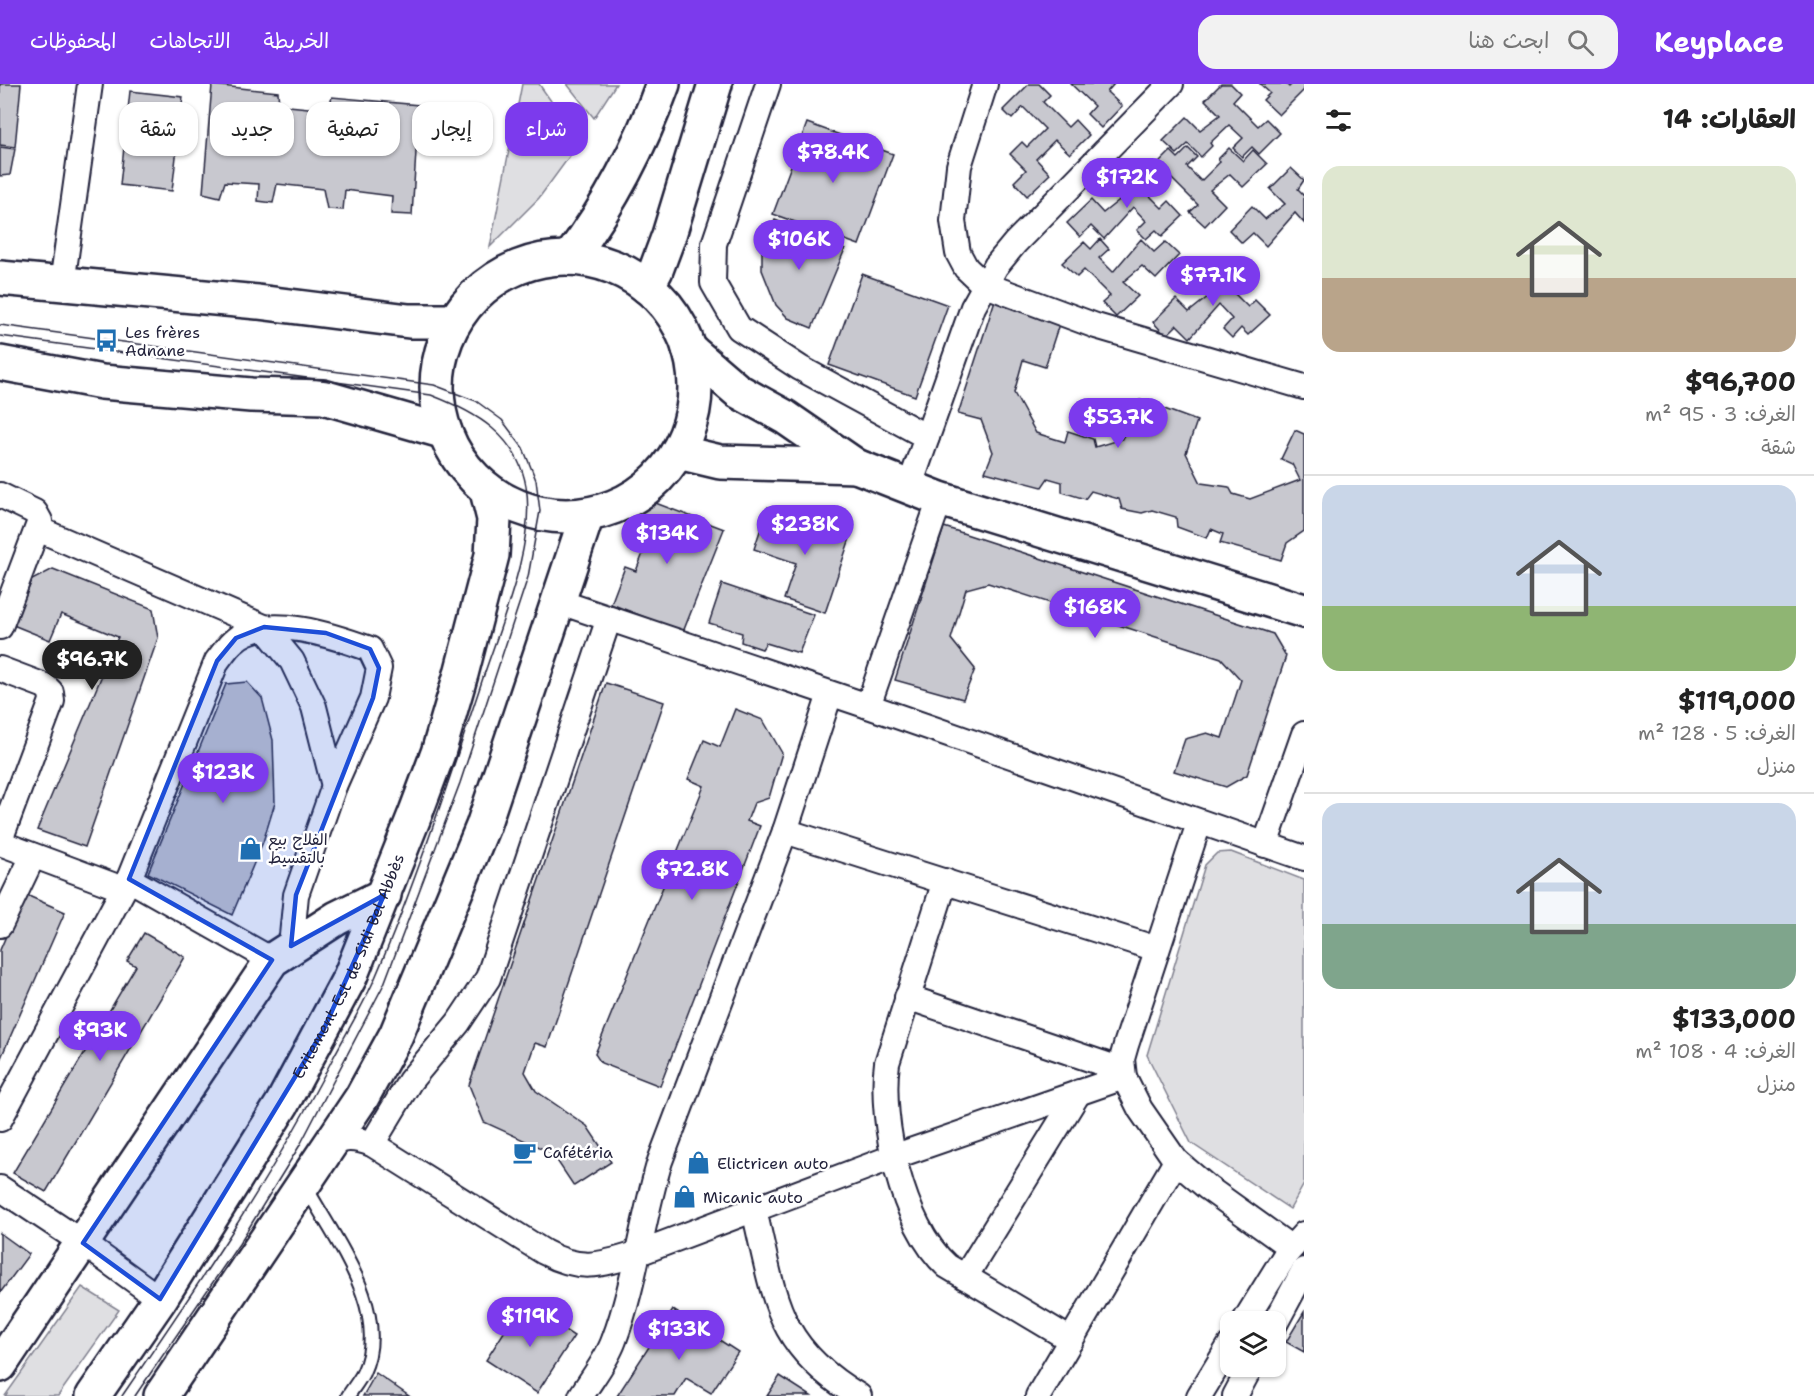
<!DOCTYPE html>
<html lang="ar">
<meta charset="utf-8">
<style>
body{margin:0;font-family:"Shantell Sans","Playpen Sans Arabic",sans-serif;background:#f2f2f2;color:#222;direction:rtl;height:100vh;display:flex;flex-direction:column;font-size:22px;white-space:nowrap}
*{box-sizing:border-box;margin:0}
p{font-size:20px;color:#767676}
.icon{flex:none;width:33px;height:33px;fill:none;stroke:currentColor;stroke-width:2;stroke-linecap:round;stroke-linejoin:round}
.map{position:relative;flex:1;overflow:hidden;direction:ltr}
.side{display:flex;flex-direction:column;background:#fff;width:510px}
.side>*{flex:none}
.top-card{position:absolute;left:18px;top:18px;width:570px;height:54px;direction:rtl;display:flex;gap:12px}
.fabs{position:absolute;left:1220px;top:1227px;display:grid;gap:12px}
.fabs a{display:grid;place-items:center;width:66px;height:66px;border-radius:12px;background:#fff;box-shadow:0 2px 4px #0004;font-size:30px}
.price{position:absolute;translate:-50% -51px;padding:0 14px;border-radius:21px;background:#7c3aed;color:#fff;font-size:20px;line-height:39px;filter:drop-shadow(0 2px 3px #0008)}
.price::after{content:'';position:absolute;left:50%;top:36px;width:18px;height:14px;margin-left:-9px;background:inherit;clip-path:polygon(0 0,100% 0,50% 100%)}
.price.selected{background:#222;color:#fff}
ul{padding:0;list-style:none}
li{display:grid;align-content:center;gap:12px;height:318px;padding:0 18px}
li+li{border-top:2px solid #e0e0e0}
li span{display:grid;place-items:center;height:186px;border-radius:18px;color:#555}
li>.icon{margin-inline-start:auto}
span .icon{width:108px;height:108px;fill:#fffc;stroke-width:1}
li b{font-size:26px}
h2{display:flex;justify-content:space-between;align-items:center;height:72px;padding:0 18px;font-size:26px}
.chip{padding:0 21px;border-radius:18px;background:#fff;box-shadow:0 2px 4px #0004;font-size:21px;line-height:54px}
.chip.selected{background:#7c3aed;color:#fff}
header{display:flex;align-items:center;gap:36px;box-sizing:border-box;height:84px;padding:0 30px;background:#7c3aed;color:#fff}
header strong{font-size:28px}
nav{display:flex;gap:33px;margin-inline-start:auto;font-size:21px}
.search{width:420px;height:54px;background:#f2f2f2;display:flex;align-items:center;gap:15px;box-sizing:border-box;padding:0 21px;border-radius:18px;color:#767676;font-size:22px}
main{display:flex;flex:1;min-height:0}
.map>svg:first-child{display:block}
</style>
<header>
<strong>Keyplace</strong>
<div class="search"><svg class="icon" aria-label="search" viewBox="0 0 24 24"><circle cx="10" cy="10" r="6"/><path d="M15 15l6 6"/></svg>ابحث هنا</div>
<nav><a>الخريطة</a><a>الاتجاهات</a><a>المحفوظات</a></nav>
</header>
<main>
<section class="side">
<h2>العقارات: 14<svg class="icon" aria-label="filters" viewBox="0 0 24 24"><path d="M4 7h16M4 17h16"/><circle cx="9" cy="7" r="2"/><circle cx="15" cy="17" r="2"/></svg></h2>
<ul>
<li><span style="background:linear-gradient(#dfe7d0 60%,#b9a48a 0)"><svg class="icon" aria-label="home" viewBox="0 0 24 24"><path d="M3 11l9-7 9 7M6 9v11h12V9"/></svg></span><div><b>$96,700</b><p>الغرف: 3 · 95 m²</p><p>شقة</p></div></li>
<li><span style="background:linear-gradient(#c9d6e8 65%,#8fb573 0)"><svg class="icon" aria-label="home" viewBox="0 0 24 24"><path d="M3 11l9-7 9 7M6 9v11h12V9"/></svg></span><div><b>$119,000</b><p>الغرف: 5 · 128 m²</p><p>منزل</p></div></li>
<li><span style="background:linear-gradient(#c9d6e8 65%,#7fa58c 0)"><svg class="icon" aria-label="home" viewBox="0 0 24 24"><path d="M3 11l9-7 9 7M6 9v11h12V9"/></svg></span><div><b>$133,000</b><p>الغرف: 4 · 108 m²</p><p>منزل</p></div></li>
</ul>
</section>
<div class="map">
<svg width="1304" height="1312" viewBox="0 0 1304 1312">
<rect width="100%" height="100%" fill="#fff"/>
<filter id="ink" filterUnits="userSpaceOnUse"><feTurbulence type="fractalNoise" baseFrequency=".0167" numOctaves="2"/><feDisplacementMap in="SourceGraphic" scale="12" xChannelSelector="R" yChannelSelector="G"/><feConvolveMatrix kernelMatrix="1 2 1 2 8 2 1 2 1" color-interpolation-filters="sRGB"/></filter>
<g filter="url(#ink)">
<g fill="#dfdfe2" stroke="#80808e" stroke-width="1.5">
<polygon points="522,0 539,0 580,58 539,114 490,163"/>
<polygon points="567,0 616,0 594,34"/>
<polygon points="1231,768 1304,796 1304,1100 1290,1125 1191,1059 1147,971 1205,781 1217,769"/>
<polygon points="82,1203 119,1226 58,1312 5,1312"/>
</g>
<g fill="#c8c8cf" stroke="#22223b" stroke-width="1.5">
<polygon points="0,0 21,0 15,63 0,61"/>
<polygon points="1029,0 1039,0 1050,11 1043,18 1068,43 1075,36 1089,51 1070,70 1055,56 1036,75 1050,90 1027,112 1014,98 1026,86 1010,70 1022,58 1027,63 1045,45 1023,23 1012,35 1003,26"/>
<polygon points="1071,0 1114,0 1107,8 1122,22 1101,44 1087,30 1094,22"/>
<polygon points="1221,0 1231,0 1240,9 1233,17 1258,42 1266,35 1280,49 1259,70 1252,63 1242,73 1233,64 1243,54 1229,41 1210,59 1212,62 1201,73 1188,60 1177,70 1163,57 1187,33 1200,46 1220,31 1205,16"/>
<polygon points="1260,0 1286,0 1289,3 1292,0 1304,0 1304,6 1279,31 1263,16 1270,9"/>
<polygon points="212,1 278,8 279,21 328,26 332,13 419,21 412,131 391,130 392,112 345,106 343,126 327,125 323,105 277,100 273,119 258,117 259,100 225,98 220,113 203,109"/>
<polygon points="130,7 183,13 172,107 120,101"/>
<polygon points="807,39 893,70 859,161 773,130"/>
<polygon points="0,63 15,65 10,91 0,92"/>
<polygon points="1188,64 1197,73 1187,83 1201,97 1220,78 1218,75 1229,64 1243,77 1253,66 1267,80 1243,103 1230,90 1210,106 1225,121 1205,142 1190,128 1198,121 1172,95 1165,102 1150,88 1171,67 1178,74"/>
<polygon points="1130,78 1144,92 1137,99 1162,124 1169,117 1183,132 1162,152 1156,146 1146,155 1137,146 1146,137 1133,123 1104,155 1091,142 1080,153 1067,139 1091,116 1103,129 1123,113 1108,98"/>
<polygon points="1291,84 1304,96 1298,105 1304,111 1304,139 1295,129 1266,162 1253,149 1242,159 1229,146 1252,122 1265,135 1285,120 1270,105"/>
<polygon points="775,136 845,165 812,244 788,234 776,221 762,186 762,166"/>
<polygon points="1100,155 1109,165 1099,174 1113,188 1141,155 1154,168 1165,158 1179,171 1156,195 1142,182 1123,198 1138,212 1116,233 1102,219 1110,212 1084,186 1077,193 1062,179 1084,158 1091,165"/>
<polygon points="1215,176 1230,191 1222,197 1248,223 1255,216 1270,231 1248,251 1241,244 1232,254 1223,245 1232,235 1219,221 1190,254 1177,241 1166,252 1153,238 1176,215 1189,228 1209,212 1194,197"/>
<polygon points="862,190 948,221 915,312 829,281"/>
<polygon points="996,213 1060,237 1045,283 1023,276 1014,309 1036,349 1065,358 1068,347 1093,355 1095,363 1122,355 1140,316 1197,337 1186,369 1201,399 1229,403 1233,410 1250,415 1300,396 1292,380 1281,375 1295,346 1304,350 1304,447 1287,459 1281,476 1220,459 1223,450 1211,445 1207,454 1177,443 1176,433 1152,426 1142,429 1122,425 1119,415 1091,407 1085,415 1062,408 1062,398 1048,394 1042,403 985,388 993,368 981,336 958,330"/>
<polygon points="645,415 724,445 683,548 611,520 625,483 636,487 644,467 627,460"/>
<polygon points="768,423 851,451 825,529 784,515 796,479 754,465"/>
<polygon points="944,443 1273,550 1286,572 1247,691 1226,703 1174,687 1185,655 1207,649 1222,654 1241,596 1221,574 988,499 966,505 951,555 975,585 963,615 895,596"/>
<polygon points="53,485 153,525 158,554 85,763 37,746 118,553 61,530 50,556 13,541 32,496"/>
<polygon points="722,500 814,531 799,569 766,559 762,565 741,558 742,549 709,539"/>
<polygon points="247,598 262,614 273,656 275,719 263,758 232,831 148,789 226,600"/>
<polygon points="606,599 664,618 547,963 535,959 525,988 536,1007 587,1042 611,1078 574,1102 552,1069 484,1038 469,1001"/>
<polygon points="735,625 763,636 782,669 769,714 754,719 747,737 760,742 660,1002 601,979 595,970 704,702 688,695 704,656 720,663"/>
<polygon points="24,810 65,828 0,976 0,866"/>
<polygon points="144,849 185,873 46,1108 13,1089 136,882 127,877"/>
<polygon points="0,1149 29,1170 0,1209"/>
<polygon points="523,1219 574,1252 537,1309 486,1276"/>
<polygon points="673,1226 738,1268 711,1309 686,1294 675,1312 617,1312"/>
<polygon points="1304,1228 1304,1268 1286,1258"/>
<polygon points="376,1289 409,1312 363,1312"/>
<polygon points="780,1292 811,1312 767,1312"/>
</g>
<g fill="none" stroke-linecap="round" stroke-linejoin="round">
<defs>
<path id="lane" d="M306,1103C334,1155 392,1227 363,1289C359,1297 353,1304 348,1312"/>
<g id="street">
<polyline points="768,0 714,160 713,199 739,244 800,284 927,353"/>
<polyline points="985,0 959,82 953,137 958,169 966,184 983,200 1096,242 1304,303"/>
<polyline points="62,200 90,0"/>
<polyline points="909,404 973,223 996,182 1015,159 1171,0"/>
<polyline points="0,411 35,428 40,437 0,543"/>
<polyline points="940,415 868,622 1304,774"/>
<polyline points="38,445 264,543 292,577 314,623 334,702"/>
<polyline points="557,517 868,622"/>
<polyline points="0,585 45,602 51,608 52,617 0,756"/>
<polyline points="1199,739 1126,961 1122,975 1124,993 1140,1025 1176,1077 1208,1104 1290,1163"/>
<polyline points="785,747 1157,865"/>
<polyline points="0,759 123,805"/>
<polyline points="1265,761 1304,650"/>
<polyline points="129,795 272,876"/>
<path d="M945,797L887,979C879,1036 902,1142 947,1182L1071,1256"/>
<polyline points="0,841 33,772"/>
<polyline points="907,913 1122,986"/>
<path d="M0,1035L129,795L217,577C222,571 228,561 235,556C266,528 337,553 370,565L379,584L373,614L334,702L296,811L291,862"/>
<polyline points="372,1060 410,997 458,939 488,894 608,537"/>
<path d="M328,1063C343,1052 355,1054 372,1060L544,1168C579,1187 599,1182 636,1170L893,1073L1124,993"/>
<polyline points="0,1104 83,1159 160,1215"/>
<path d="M754,1126C775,1214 775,1262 859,1312"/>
<polyline points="965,1193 1079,1008"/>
<polyline points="1244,1238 1286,1170 1304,1150"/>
<polyline points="1275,1240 1304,1186"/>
<path d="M581,1312C592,1294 607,1276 614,1256C635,1201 642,1136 660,1077L785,747L830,610"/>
<polyline points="1038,1312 1176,1077"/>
<polyline points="1199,1312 1230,1261"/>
<polyline points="1235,1312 1251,1282"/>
</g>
<g id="secondary">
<polyline points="0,194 258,218 409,237 453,237"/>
<polyline points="689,265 738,307 785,333 856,382 940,415 1304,527"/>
<polyline points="0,279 102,298 251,311 323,313 445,348"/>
<polyline points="678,368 720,378 856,382"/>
<polyline points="0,1281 272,876 337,834 384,811"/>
</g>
<g id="highway">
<path d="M570,174C609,122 641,61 663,0"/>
<circle cx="566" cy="303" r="129"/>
<polyline points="647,203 656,186 669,151 715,0"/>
<path id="s1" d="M93,1312L160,1215L282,1020L350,893L416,728L438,669L461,590L492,471L494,435L487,407"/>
<polyline points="161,1312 362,1013 396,951 483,742 587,431"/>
</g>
</defs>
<use href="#lane" stroke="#22223b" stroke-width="16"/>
<use href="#street" stroke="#22223b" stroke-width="28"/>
<use href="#secondary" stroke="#22223b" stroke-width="38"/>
<use href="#highway" stroke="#22223b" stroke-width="38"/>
<use href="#lane" stroke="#fff" stroke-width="12"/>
<use href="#street" stroke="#fff" stroke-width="24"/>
<use href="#secondary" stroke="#fff" stroke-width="33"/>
<use href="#highway" stroke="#fff" stroke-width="33"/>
<g stroke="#22223b" stroke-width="1.5">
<polyline points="0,241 434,301 476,317 502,336 523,364 536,396 540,427 528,493 460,699 384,900 300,1061 239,1160 135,1312"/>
<path d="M0,252L431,311C475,328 517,351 526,402C536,459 500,542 482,597C449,696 416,798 375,894C363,922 346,949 332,976C270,1096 198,1201 122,1312"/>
</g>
</g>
</g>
<path fill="#1d4ed8" fill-opacity="0.2" stroke="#1d4ed8" stroke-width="4.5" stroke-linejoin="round" d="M264,543L326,549L370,565L379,584L373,614L296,811L291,862L384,811L323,947L160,1215L83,1159L272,876L129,795L217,577L236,554Z"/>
<defs>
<symbol id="bus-bare" viewBox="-9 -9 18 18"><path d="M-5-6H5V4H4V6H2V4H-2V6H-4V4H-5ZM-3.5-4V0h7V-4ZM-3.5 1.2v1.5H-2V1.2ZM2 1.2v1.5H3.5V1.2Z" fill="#1f6fb2" stroke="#fff" stroke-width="2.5" paint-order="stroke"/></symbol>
<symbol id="shop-bare" viewBox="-9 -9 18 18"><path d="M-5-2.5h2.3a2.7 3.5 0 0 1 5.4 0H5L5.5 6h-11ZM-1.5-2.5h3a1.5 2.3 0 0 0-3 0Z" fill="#1f6fb2" stroke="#fff" stroke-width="2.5" paint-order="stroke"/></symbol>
<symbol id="cafe-bare" viewBox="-9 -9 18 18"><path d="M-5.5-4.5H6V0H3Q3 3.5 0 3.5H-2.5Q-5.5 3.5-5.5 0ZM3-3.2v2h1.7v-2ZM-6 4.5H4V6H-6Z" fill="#1f6fb2" stroke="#fff" stroke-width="2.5" paint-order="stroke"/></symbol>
</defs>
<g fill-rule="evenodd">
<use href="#bus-bare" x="90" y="240" width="33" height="33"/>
<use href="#shop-bare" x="234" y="748" width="33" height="33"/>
<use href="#cafe-bare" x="508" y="1052" width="33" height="33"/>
<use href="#shop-bare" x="682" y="1062" width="33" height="33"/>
<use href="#shop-bare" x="668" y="1096" width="33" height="33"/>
</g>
<g text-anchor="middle" stroke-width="5" stroke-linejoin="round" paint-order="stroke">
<g font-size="16" fill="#22223b" stroke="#fff" text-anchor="start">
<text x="125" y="254">Les frères<tspan x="125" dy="18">Adnane</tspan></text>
<text x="268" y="761">الفلاح بيع<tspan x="268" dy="18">بالتقسيط</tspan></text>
<text x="543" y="1074">Cafétéria</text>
<text x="717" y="1085">Elictricen auto</text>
<text x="703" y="1119">Micanic auto</text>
</g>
<g font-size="16" fill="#22223b" stroke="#fff">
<text dy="6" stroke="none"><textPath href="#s1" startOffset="501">Evitement Est de Sidi Bel Abbès</textPath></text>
</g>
</g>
</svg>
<div class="fabs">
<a><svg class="icon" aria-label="layers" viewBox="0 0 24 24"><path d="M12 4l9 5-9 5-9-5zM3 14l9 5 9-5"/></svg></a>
</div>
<b class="price" style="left:833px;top:100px">$78.4K</b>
<b class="price" style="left:1127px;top:125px">$172K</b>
<b class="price" style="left:799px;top:187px">$106K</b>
<b class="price" style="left:1213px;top:223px">$77.1K</b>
<b class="price" style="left:1118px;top:365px">$53.7K</b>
<b class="price" style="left:805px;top:472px">$238K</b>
<b class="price" style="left:667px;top:481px">$134K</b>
<b class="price" style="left:1095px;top:555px">$168K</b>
<b class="price selected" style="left:92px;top:607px">$96.7K</b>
<b class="price" style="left:223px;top:720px">$123K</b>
<b class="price" style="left:692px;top:817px">$72.8K</b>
<b class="price" style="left:100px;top:978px">$93K</b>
<b class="price" style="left:530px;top:1264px">$119K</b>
<b class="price" style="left:679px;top:1277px">$133K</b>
<div class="top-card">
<a class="chip selected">شراء</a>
<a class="chip">إيجار</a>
<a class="chip">تصفية</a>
<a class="chip">جديد</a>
<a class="chip">شقة</a>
</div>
</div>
</main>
